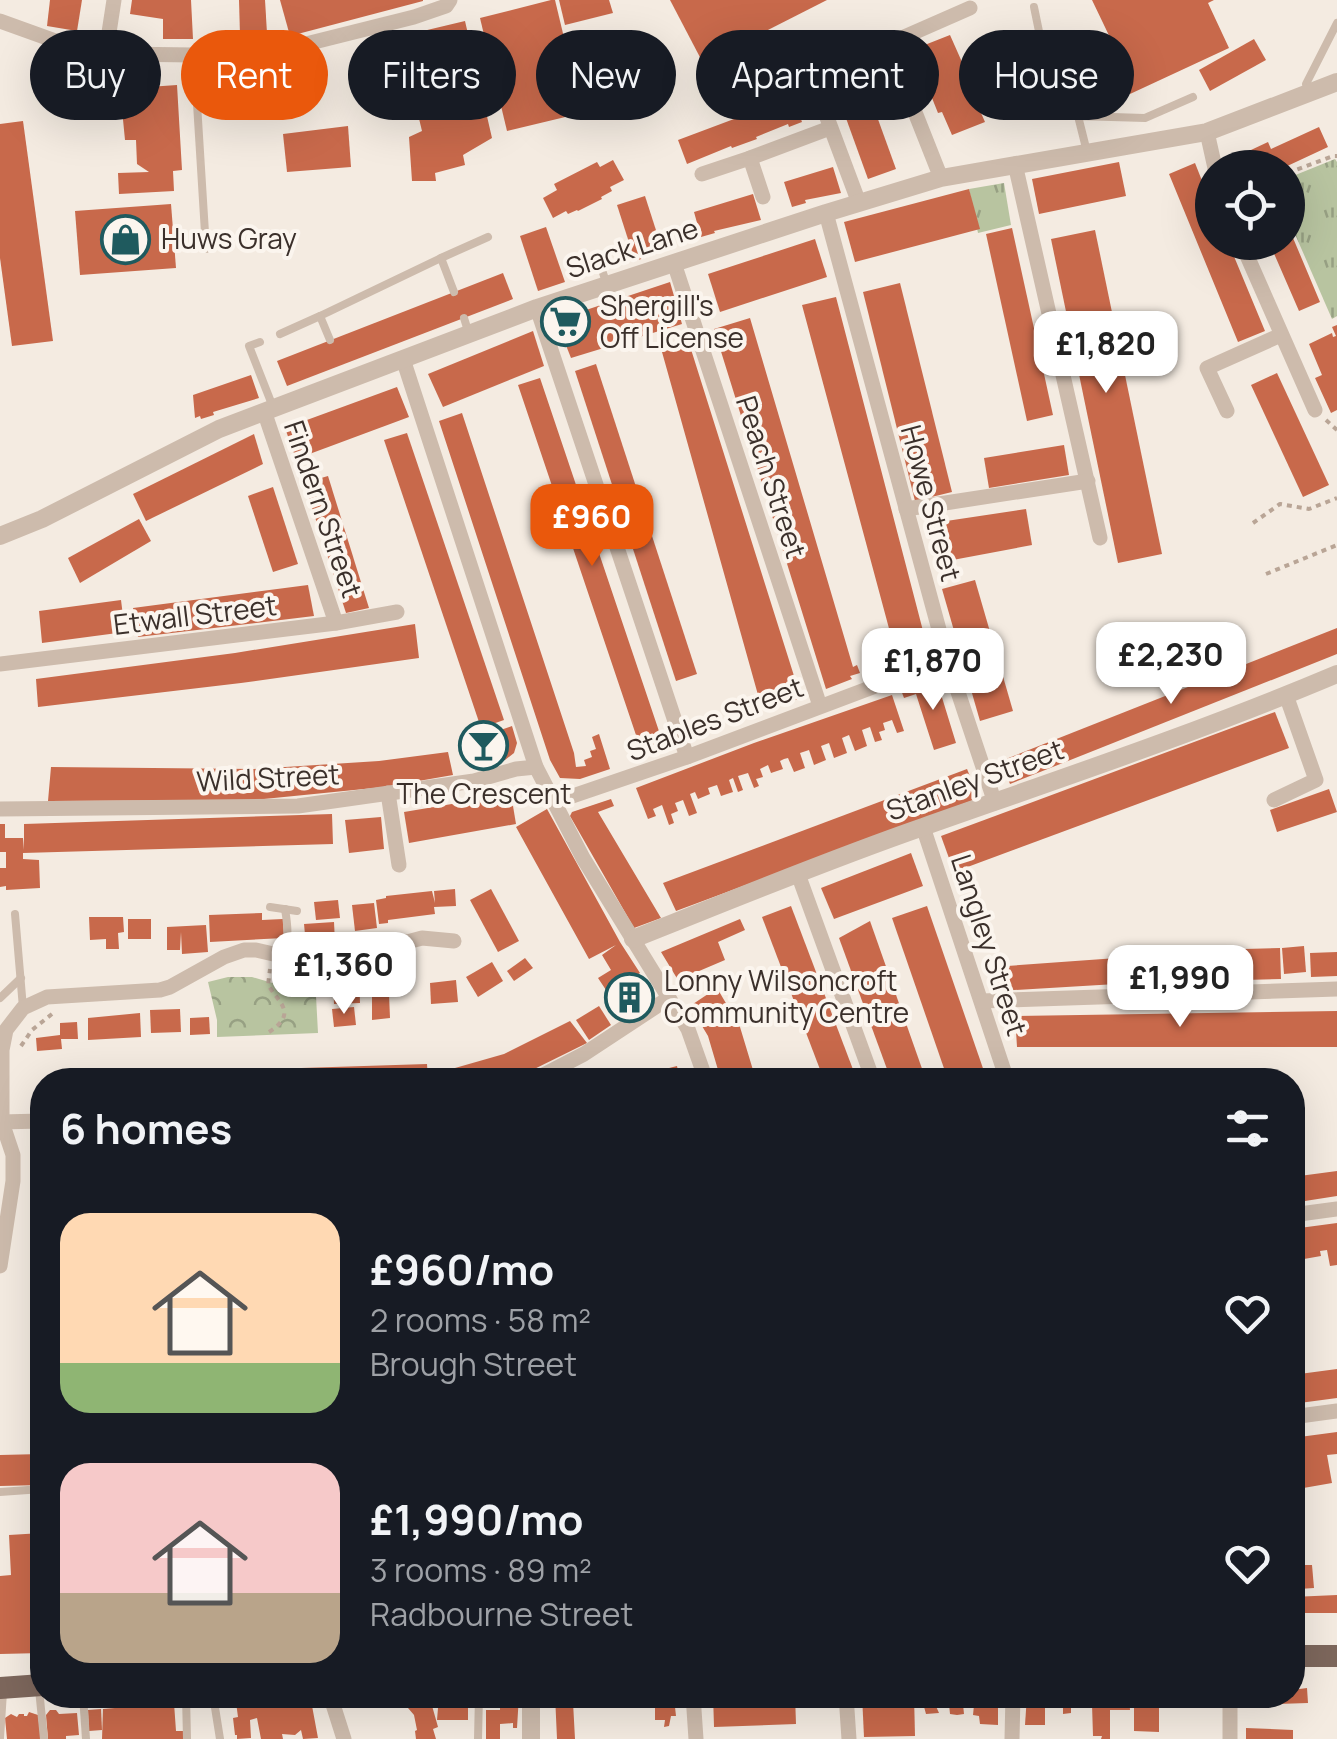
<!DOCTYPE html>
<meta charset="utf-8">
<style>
body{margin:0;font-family:Manrope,sans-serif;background:#20242c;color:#f1f3f6;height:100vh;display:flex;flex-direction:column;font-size:38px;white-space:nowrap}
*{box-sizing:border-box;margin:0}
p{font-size:32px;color:#9ea1a6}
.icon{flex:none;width:55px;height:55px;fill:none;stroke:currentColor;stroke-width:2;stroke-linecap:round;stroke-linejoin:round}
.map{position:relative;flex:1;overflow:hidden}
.side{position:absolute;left:30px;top:1068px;width:1275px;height:640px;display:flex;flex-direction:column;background:#171b24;border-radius:40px;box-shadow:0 10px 40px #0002}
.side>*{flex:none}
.top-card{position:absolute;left:30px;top:30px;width:1278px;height:90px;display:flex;gap:20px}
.buttons{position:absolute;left:1195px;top:150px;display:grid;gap:20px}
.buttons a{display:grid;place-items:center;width:110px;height:110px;border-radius:50%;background:#171b24;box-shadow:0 10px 40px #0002;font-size:50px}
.price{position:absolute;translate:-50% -85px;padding:0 22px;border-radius:20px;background:#fff;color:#222;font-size:32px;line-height:65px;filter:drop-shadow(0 2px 5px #0008)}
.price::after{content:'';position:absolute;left:50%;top:60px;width:30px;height:22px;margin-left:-15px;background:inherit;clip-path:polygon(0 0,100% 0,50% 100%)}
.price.on{background:#ea580c;color:#fff}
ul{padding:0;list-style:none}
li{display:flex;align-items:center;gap:30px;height:250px;padding:0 30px}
li span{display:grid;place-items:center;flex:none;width:280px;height:200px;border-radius:30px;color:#555}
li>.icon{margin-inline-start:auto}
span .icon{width:120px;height:120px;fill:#fffc;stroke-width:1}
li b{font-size:42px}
h2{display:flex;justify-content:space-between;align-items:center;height:120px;padding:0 30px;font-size:42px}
.pill{padding:0 35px;border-radius:45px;background:#171b24;box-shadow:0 10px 40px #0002;font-size:35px;line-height:90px}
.pill.on{background:#ea580c;color:#fff}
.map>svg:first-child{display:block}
</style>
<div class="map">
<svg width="1337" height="1739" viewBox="0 0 1337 1739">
<defs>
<pattern id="grass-tufts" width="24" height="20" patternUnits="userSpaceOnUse" patternTransform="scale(2.5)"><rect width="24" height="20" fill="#b8c4a0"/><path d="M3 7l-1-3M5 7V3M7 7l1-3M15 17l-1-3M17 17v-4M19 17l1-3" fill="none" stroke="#97a083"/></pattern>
<pattern id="park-crowns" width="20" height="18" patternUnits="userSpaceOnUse" patternTransform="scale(2.5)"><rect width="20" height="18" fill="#b8c4a0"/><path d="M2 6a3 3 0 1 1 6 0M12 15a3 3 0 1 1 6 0" fill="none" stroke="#97a083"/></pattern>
</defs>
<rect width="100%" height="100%" fill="#f4ebe1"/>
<g fill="url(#grass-tufts)">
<polygon points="1335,159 1337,162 1337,316 1332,319 1288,218 1288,178"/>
<polygon points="1004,183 1011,225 978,233 969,189"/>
</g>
<polygon fill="url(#park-crowns)" points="228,977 252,977 316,996 318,1033 217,1037 217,1020 208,982"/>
<g fill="#c8694b">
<polygon points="50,0 82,0 77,31 47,26"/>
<polygon points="132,0 191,0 193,39 163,39 163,19 130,14"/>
<polygon points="239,0 265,0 267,33 240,35"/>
<polygon points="280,0 423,0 423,1 290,36"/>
<polygon points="551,0 555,0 582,113 507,131 480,18"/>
<polygon points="559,0 609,0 613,13 565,25"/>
<polygon points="670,0 827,0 703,63"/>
<polygon points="1092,0 1214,0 1208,3 1229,48 1130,94 1108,50 1115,48"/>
<polygon points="465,21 492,138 463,155 465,165 435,173 436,181 412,181 409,137 422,131 405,61 402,36"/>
<polygon points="950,35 981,105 978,106 985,122 952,135 942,112 938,113 922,73 926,72 917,48"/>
<polygon points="1254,39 1266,60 1210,91 1199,70"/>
<polygon points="854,53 896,169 868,179 826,63"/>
<polygon points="177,85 182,170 173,171 174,191 119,194 118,173 149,172 137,164 136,140 125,140 120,89"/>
<polygon points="793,97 802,122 789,127 788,124 756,137 757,139 732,148 731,146 687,164 678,140"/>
<polygon points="23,121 53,341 12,346 0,258 0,124"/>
<polygon points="348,126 351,167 287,172 283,134"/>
<polygon points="1319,127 1328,147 1283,168 1278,165 1273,168 1241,168 1236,157 1268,142 1271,149"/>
<polygon points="613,160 624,180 610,187 612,191 601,197 602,199 578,211 577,210 568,214 566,211 553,218 543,198 557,190 554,184 597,162 600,167"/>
<polygon points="1119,162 1126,196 1039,214 1032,179"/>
<polygon points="1195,163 1212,206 1212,242 1228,242 1265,331 1238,342 1169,174"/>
<polygon points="833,167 841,193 805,200 806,203 792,207 784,182"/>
<polygon points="969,189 980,229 855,262 844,222"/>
<polygon points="753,194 761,220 714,231 715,233 701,237 694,212"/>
<polygon points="645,196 663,252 635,261 617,205"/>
<polygon points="171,204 176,268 80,275 75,211"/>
<polygon points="1288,226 1320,302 1299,311 1269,242 1288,242"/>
<polygon points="546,227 565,282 538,291 520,236"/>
<polygon points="1012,228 1053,415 1027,421 986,234"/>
<polygon points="1095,230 1162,554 1118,563 1051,239"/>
<polygon points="815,239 827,277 720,312 708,274"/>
<polygon points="503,273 513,299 287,386 277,361"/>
<polygon points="670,282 682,324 571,358 556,320"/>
<polygon points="900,283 952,492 915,501 863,292"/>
<polygon points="836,297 928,650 887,666 884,656 893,653 891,648 894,647 802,305"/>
<polygon points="750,318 853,667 857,665 860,673 850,676 852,679 826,689 714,329"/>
<polygon points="1337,325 1337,410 1331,413 1315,378 1322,375 1309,344 1332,333 1333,337 1336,336 1332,327"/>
<polygon points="533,331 544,366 443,407 428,374"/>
<polygon points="689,343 801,698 766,711 763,701 760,702 662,352"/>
<polygon points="596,364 697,674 676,681 575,371"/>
<polygon points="1277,373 1329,485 1303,497 1251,385"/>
<polygon points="251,375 259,398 213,412 214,415 201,419 200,416 195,418 193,395"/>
<polygon points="540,378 664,746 661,750 641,756 640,751 633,754 628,741 637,738 518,385"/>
<polygon points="397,387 409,417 296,459 285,428"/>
<polygon points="462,413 574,753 576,767 586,766 584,760 592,757 590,751 596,749 592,737 599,734 610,769 580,779 560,778 550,760 439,421"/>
<polygon points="407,433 504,720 481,728 384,440"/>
<polygon points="254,434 263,464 146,521 133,494"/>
<polygon points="1064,445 1069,475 989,488 984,458"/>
<polygon points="328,476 369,608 346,613 304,483"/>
<polygon points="273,487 298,564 273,572 248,496"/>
<polygon points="1026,509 1032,545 942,562 933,523"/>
<polygon points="139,519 151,541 80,583 68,558"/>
<polygon points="975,580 1013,711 980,721 942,589"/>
<polygon points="308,585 314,616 138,637 133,608"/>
<polygon points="121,600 125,632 42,643 39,611"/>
<polygon points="415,624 419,658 241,683 38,707 36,679 235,653"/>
<polygon points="1337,628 1337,654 1010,784 1001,761"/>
<polygon points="936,678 956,743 934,750 916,694 904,698 901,690"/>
<polygon points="892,695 904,731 897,733 892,720 883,723 885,730 879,732 882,740 875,742 870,727 862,730 867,746 855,751 849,735 842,738 847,753 834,758 829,743 821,746 826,760 814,765 809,750 800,753 805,768 794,772 788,758 784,759 780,761 783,769 771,773 768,765 760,769 763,777 756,779 759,786 754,788 748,773 738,776 743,790 738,792 733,778 729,780 733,792 721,796 717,785 708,788 710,794 698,799 695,792 690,794 697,813 689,816 683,800 675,803 678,811 671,814 674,823 669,825 662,805 653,809 656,816 648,819 636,788 754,743"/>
<polygon points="1275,712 1289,748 954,872 941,836"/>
<polygon points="712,719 713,722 721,719 724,727 694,737 689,736 687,728"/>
<polygon points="512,726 517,743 514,753 505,760 480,764 477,746 482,745 481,741 490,739 489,734"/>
<polygon points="448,752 453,775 384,787 254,800 48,801 51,767 254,769 379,761"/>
<polygon points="967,769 979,798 676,911 663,883"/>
<polygon points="1329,789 1337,812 1277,832 1270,810"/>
<polygon points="511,794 516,824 409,843 404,812"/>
<polygon points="611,799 614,806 598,812 661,918 634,928 570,816 572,812"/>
<polygon points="547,809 620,942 640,973 608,993 598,978 611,970 602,955 616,945 589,959 516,827"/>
<polygon points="332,814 333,844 23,853 23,859 39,860 40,888 6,890 6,886 0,887 0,868 6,868 6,852 0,852 0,824 5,824 5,838 23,838 24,850 24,824"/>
<polygon points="381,817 384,849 349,853 345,820"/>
<polygon points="911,853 923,886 834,919 821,888"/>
<polygon points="455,889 456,906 434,907 435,914 388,920 388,923 379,924 376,900 386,898 386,896 432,891 435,903 434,891"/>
<polygon points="491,889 519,941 498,952 470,900"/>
<polygon points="338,900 340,918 316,920 314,902"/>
<polygon points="374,903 377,928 355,931 352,905"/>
<polygon points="791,906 857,1080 824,1080 762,917"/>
<polygon points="927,906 987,1080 948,1080 892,918"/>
<polygon points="262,913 262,920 283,919 284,938 210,942 209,915"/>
<polygon points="89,917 123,917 124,932 118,933 119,949 106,949 106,939 90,940"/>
<rect x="128" y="919" width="23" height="20"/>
<polygon points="740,919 745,930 718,942 725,960 678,980 661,952"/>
<polygon points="870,921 926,1080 891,1080 839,938"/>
<polygon points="334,922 335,942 306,945 304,924"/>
<polygon points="206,925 208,952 182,954 181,932 180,950 167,950 167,927"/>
<polygon points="1304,946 1306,972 1284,974 1282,948"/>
<polygon points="1280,948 1281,979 1170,982 1169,951"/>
<polygon points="1337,952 1337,976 1311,977 1310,953"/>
<polygon points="1131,957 1133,983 998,991 993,967"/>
<polygon points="525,958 533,968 514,981 507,971"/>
<polygon points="492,962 503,981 478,997 466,977"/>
<polygon points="359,973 360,1003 334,1004 333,974"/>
<polygon points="638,978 650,996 621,1016 608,997"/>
<polygon points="456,980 458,1002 431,1004 430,983"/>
<polygon points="717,988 740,1027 756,1080 721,1080 708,1036 690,1006"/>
<polygon points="389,994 390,1018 372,1020 372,996"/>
<polygon points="599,1006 611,1025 589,1040 576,1020"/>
<polygon points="354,1007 356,1025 334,1027 332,1009"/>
<polygon points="180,1009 181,1032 151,1033 150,1010"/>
<polygon points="1337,1011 1337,1047 1017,1047 1015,1016"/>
<polygon points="140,1013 141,1037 88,1040 88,1018"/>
<polygon points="209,1017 210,1034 190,1035 190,1018"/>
<polygon points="570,1021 587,1043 512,1080 449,1080 448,1070 504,1054"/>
<polygon points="77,1022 78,1039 61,1039 62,1049 37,1051 36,1038 60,1035 60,1023"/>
<polygon points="427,1064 428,1080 208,1080 208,1071"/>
<polygon points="677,1066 680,1080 626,1080 626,1079"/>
<polygon points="42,1139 42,1169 31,1170 30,1140"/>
<polygon points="1337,1171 1337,1196 1292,1203 1292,1177"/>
<polygon points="1337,1223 1337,1265 1330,1266 1327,1250 1320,1251 1321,1256 1304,1259 1303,1253 1297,1253 1299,1260 1292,1261 1292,1229"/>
<polygon points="1337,1369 1337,1398 1292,1404 1292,1375"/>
<polygon points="1337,1432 1337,1454 1327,1455 1332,1483 1292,1490 1292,1438"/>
<polygon points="42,1454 42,1485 0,1486 0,1455"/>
<polygon points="42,1533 42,1653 0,1654 0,1576 11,1575 9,1535"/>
<polygon points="1300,1565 1312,1565 1314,1588 1299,1589"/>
<polygon points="1337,1595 1337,1613 1292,1613 1292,1597"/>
<polygon points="1307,1688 1308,1703 1245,1705 1245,1695 1292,1695 1292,1690"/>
<polygon points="235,1695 310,1695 318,1738 303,1739 301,1730 295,1735 282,1734 283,1739 261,1739 257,1718 250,1720 251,1738 237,1739 237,1735 235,1735 233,1718 238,1717"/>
<polygon points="410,1695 429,1695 438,1727 433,1729 436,1739 416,1739 415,1731 417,1730 414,1715 408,1708 412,1704"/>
<polygon points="435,1695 468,1695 468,1720 437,1720 438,1708 434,1708"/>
<polygon points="500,1695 519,1695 517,1728 513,1728 513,1723 500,1724 500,1739 486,1739 486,1710 500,1710"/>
<polygon points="555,1695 681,1695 681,1707 675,1707 676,1716 671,1716 669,1726 664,1727 665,1720 655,1720 655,1705 601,1705 601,1700 573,1702 575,1739 557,1739"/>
<polygon points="713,1695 795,1695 796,1724 714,1727"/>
<polygon points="862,1695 914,1695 915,1736 864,1737"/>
<polygon points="915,1695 998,1695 998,1725 980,1724 979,1716 973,1715 974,1705 963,1704 964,1714 957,1715 950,1714 949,1704 935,1704 939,1713 926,1714 923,1703 916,1704"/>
<polygon points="1027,1695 1045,1695 1045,1725 1025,1725"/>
<polygon points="1063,1695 1129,1695 1130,1710 1110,1710 1110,1739 1101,1739 1102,1736 1093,1736 1092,1704 1071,1705 1071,1713 1063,1714"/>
<polygon points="1134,1695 1217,1695 1217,1700 1183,1699 1183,1707 1164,1708 1164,1700 1159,1700 1159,1732 1134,1731"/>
<polygon points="174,1703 176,1731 183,1731 183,1739 102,1739 103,1709"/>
<polygon points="101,1709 102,1730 89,1731 88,1710"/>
<polygon points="50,1710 56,1710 59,1714 77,1713 79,1735 66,1736 66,1739 48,1739 46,1715"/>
<polygon points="29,1712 38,1715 41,1739 7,1739 5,1718 11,1714 17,1717 19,1714 24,1714 24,1716 27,1716"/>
<polygon points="1246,1728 1293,1730 1293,1739 1246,1739"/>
</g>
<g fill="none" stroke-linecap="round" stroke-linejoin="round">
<g stroke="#b9a596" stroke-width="4" stroke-dasharray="5 5" stroke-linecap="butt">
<polyline points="1288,173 1333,156 1337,156"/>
<polyline points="1326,420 1337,430"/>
<polyline points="1253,523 1280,504 1309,509 1337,498"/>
<polyline points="1266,574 1337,545"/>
<path d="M269,1032C298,1013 279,1003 268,985L270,969"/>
<polyline points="21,1046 32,1030 52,1014"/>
<polyline points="39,1525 42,1525"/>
</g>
<g stroke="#cdbbac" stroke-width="8">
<polyline points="1034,7 1050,85 1078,116"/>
<polyline points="194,55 206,249"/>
<polyline points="1308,92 1306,84 1337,23"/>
<polyline points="1087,152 1078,116 1145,118 1193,97"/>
<polyline points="441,258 488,237"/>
<polyline points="598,258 607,285"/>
<polyline points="464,318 469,334"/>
<polyline points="280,334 320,316"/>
<polyline points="330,340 320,316 441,258 454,292"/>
<polyline points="260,342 249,346 273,407"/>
<polyline points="270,907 297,911"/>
<polyline points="15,914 23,1008"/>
<path d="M284,957C289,940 288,927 285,909"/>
<polyline points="0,998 21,978"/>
<polyline points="0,1492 42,1489"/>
<polyline points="39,1689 44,1739"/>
<polyline points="83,1695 86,1739"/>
<polyline points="186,1695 187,1739"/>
<polyline points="213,1695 220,1739"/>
<polyline points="0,1738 3,1692"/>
<polyline points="478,1739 479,1695"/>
</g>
<g stroke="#cdbbac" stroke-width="15">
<polyline points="0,21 61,43 119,54 194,55 270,50 306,44 414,17 446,6 450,0"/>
<polyline points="106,52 114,0"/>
<polyline points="819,96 859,203"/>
<polyline points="1207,132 1215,168"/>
<polyline points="1015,164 1100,538"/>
<polyline points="702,174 750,158"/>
<polyline points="941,178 888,44 970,8"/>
<polyline points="763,197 750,158 830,128"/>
<polyline points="826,213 947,659 995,803"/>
<polyline points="1241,242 1315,410"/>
<polyline points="674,263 820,706"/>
<polyline points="537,308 687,757"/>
<polyline points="403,359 536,767 583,858 688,1029 706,1080"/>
<polyline points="264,411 336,623"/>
<polyline points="1227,411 1207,368 1281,335"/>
<polyline points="906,509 1088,481"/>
<polyline points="0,664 336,623 397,612"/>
<polyline points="388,793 399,865"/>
<polyline points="1274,800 1316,780 1286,695"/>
<polyline points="555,802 687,757 947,659"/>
<polyline points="0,809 298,806 474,781 516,769 536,767"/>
<polyline points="923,827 1007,1080"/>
<polyline points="798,874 873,1080"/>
<polyline points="982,1001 1337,989"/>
<polyline points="534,1080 584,1054 669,998"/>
<polyline points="0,1122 42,1121"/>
<polyline points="1292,1215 1337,1209"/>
<polyline points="0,1266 13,1181 13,1155 2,1122 2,1050 6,1030 23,1008 47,997 160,990 170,987 224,957 244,950 256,950 295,959 344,959 422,938 454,941"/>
<polyline points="1292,1417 1337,1411"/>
<polyline points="330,1695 344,1739"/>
<polyline points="693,1695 696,1739"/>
<polyline points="846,1695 849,1739"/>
<polyline points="1012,1739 1013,1695"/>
<polyline points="1230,1739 1230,1695"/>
</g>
<g stroke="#cdbbac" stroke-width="18">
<polyline points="0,536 42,519 219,429 537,308 826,213 941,178 1207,132 1337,82"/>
<path d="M633,939C729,901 825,861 923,827C1062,778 1202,731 1337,674"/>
<polyline points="531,1695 531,1739"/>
</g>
<g stroke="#7d675c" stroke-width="22">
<polyline points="1292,1656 1337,1656"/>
<polyline points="0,1688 42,1685"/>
</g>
</g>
<defs>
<symbol id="shop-ring" viewBox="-11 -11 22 22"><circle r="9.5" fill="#fbf5ee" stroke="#1f5a5e" stroke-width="1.5"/><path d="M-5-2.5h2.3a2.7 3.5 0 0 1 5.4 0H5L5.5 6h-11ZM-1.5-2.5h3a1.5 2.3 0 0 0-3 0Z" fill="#1f5a5e"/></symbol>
<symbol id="supermarket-ring" viewBox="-11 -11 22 22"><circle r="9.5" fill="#fbf5ee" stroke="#1f5a5e" stroke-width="1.5"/><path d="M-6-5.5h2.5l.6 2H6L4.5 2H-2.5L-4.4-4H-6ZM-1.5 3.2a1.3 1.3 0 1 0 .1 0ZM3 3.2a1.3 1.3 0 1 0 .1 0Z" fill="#1f5a5e"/></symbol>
<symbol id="bar-ring" viewBox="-11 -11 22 22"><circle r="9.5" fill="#fbf5ee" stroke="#1f5a5e" stroke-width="1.5"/><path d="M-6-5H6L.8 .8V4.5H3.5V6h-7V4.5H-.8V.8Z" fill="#1f5a5e"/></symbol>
<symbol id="building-ring" viewBox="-11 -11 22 22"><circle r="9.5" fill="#fbf5ee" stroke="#1f5a5e" stroke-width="1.5"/><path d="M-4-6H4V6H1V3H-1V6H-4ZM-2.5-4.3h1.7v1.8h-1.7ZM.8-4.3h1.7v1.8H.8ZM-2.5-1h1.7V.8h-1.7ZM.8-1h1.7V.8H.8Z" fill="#1f5a5e"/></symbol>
</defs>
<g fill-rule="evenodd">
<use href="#shop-ring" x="98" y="212" width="55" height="55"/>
<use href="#supermarket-ring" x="538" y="294" width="55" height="55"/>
<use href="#bar-ring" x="456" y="718" width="55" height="55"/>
<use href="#building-ring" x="602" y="970" width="55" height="55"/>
</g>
<g text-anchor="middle" stroke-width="8" stroke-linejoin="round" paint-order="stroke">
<g font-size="28" fill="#3b302b" stroke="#fbf5ee" text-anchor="start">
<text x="161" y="249">Huws Gray</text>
<text x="600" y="316">Shergill's<tspan x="600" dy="32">Off License</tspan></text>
<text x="484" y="804" text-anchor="middle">The Crescent</text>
<text x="664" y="991">Lonny Wilsoncroft<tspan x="664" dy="32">Community Centre</tspan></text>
</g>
<g font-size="28" fill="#3b302b" stroke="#fbf5ee">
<text transform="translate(632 248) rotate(-18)" y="10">Slack Lane</text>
<text transform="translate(771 477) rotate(72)" y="10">Peach Street</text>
<text transform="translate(931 503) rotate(75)" y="10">Howe Street</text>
<text transform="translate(323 509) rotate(71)" y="10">Findern Street</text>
<text transform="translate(195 615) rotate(-7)" y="10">Etwall Street</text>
<text transform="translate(715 719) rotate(-21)" y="10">Stables Street</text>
<text transform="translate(268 778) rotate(-3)" y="10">Wild Street</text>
<text transform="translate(975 780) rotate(-20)" y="10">Stanley Street</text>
<text transform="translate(989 945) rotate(72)" y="10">Langley Street</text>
</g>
</g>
</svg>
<div class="buttons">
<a><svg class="icon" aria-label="locate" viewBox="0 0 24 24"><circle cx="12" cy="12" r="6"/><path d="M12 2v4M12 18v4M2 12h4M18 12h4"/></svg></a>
</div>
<b class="price" style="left:1106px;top:396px">£1,820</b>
<b class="price on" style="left:592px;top:569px">£960</b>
<b class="price" style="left:1171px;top:707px">£2,230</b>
<b class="price" style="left:933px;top:713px">£1,870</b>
<b class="price" style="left:344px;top:1017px">£1,360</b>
<b class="price" style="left:1180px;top:1030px">£1,990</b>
<div class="top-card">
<a class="pill">Buy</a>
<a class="pill on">Rent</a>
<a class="pill">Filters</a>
<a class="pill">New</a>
<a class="pill">Apartment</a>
<a class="pill">House</a>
</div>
<section class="side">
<h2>6 homes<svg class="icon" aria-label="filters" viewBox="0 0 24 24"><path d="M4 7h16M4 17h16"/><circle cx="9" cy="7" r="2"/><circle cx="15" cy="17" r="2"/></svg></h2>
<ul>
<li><span style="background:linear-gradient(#ffd9b3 75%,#8fb573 0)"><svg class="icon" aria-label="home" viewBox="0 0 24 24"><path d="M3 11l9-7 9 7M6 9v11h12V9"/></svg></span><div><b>£960/mo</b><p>2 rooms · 58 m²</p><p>Brough Street</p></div><svg class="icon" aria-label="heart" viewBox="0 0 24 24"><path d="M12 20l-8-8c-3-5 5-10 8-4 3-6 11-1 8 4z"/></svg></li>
<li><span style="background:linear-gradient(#f6c9c9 65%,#b9a48a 0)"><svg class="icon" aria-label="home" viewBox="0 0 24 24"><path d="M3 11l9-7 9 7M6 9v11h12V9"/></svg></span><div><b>£1,990/mo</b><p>3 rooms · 89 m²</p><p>Radbourne Street</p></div><svg class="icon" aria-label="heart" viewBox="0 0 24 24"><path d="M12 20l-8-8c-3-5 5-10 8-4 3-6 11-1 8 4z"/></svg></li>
</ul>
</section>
</div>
